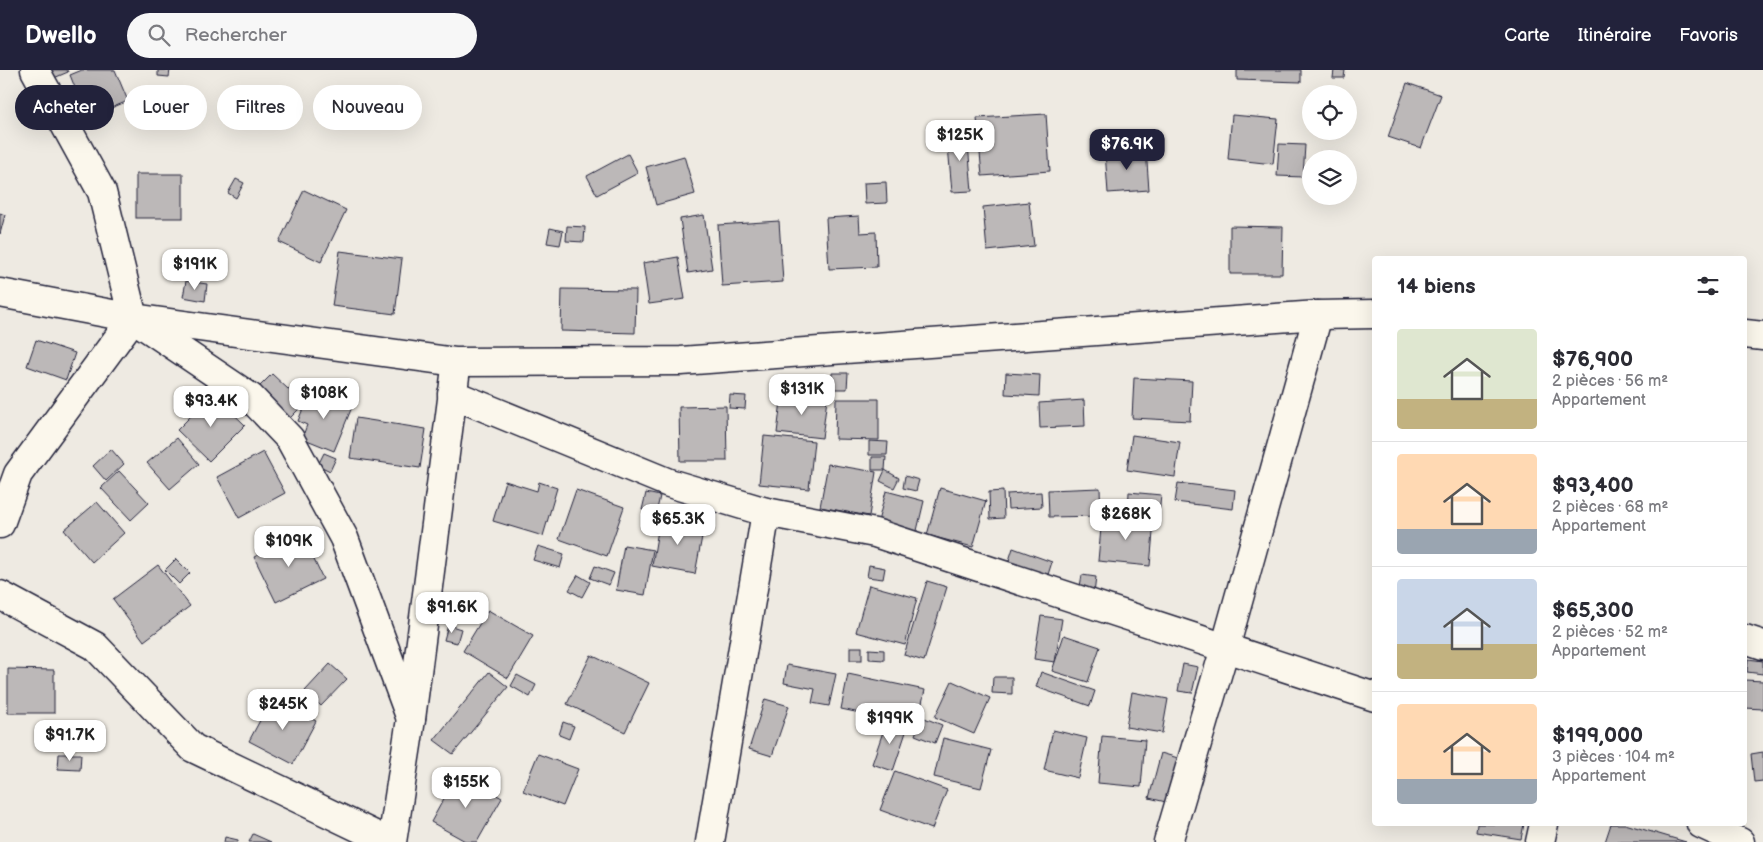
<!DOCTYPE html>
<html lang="fr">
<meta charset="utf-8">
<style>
body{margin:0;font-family:"Balsamiq Sans",sans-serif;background:#f7f7f7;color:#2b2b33;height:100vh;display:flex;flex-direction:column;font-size:19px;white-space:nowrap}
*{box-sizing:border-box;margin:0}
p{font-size:16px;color:#7c7c81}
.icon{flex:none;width:28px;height:28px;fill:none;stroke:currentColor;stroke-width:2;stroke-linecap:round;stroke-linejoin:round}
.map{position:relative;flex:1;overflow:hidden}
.drawer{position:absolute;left:1372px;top:186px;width:375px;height:570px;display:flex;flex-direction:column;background:#fff;border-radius:5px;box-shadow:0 5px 20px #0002}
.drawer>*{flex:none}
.banner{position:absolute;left:15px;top:15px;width:475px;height:45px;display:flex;gap:10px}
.fabs{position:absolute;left:1302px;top:15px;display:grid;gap:10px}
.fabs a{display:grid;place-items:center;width:55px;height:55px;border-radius:50%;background:#fff;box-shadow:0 5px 20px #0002;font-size:25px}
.price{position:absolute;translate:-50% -42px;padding:0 11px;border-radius:10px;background:#fff;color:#222;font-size:16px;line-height:32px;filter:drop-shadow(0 1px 2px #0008)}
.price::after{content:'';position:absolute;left:50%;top:30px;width:15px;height:11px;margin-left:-8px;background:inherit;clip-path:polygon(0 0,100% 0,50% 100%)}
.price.selected{background:#22223b;color:#fff}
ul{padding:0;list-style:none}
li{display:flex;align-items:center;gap:15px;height:125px;padding:0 25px}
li+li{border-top:1px solid #e1e1e2}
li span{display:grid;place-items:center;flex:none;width:140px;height:100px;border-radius:5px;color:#555}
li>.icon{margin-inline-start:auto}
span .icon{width:60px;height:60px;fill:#fffc;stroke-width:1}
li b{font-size:21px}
h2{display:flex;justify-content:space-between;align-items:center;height:60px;padding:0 25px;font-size:21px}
.chip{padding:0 18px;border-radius:22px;background:#fff;box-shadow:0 5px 20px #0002;font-size:18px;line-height:45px}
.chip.selected{background:#22223b;color:#fff}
header{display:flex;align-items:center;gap:30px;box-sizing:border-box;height:70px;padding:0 25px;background:#22223b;color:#fff}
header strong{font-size:24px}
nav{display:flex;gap:28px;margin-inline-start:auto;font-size:18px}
.search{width:350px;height:45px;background:#f7f7f7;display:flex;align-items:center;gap:12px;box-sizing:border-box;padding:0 18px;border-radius:28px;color:#7c7c81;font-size:19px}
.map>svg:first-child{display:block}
</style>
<header>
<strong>Dwello</strong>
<div class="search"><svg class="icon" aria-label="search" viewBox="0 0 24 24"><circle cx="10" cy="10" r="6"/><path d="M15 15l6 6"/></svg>Rechercher</div>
<nav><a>Carte</a><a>Itinéraire</a><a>Favoris</a></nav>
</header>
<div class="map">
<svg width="1763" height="772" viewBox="0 0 1763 772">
<rect width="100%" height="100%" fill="#eeeae2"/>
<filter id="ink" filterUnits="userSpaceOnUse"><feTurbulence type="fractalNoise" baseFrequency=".02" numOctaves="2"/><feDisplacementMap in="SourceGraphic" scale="10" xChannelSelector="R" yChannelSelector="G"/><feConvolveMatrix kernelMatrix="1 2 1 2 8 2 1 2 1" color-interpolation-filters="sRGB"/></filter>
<g filter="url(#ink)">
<g fill="#bcb8b8" stroke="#22223b">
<polygon points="51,0 67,0 68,2 54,8"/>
<polygon points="82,0 115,0 128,31 87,48 70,5"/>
<polygon points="158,0 170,0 169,7 158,6"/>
<polygon points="1237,0 1301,0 1301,12 1237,10"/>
<polygon points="1334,0 1345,0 1344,8 1333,8"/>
<polygon points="1407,13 1441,25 1421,78 1388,67"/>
<polygon points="1046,44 1050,101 982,106 977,48"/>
<polygon points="1232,45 1278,49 1273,94 1228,89"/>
<polygon points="967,62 972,121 952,122 947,64"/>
<polygon points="1279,74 1305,75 1303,107 1277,106"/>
<polygon points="1146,79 1149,120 1108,123 1105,82"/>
<polygon points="628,84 638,103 597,125 587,106"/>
<polygon points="684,86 695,124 656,135 646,97"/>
<rect x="136" y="104" width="47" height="44"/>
<polygon points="236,109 244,113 236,128 228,123"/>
<polygon points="886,112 887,133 865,134 864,113"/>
<polygon points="304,120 346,140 321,192 279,172"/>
<polygon points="1029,132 1034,176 987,181 983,137"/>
<polygon points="0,143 5,145 0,164"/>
<polygon points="704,145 712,199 688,203 680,149"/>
<polygon points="859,146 860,163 876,162 877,197 829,199 826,148"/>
<polygon points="779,151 783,212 722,216 718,155"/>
<polygon points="567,156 585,157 584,172 566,171"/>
<polygon points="1230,156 1283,157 1282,204 1230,204"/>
<polygon points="550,158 563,161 560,175 547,173"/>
<polygon points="340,181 402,189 395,244 332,236"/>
<polygon points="678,187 685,229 649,234 643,193"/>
<polygon points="186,211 207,214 205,231 183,227"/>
<polygon points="562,219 636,220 635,263 561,261"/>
<polygon points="36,270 75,283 66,310 27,296"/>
<polygon points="832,303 848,303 847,319 832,319"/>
<polygon points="1006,303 1040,305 1039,326 1005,324"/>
<polygon points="272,304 304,334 287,351 255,321"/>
<polygon points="1134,308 1192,311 1190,351 1132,348"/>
<polygon points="310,321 352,337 334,381 302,368 307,355 298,351"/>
<polygon points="782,323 827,329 822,368 777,363"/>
<polygon points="213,324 245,355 209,391 177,360"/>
<polygon points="730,325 746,326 745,339 729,338"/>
<polygon points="836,329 879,329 879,370 835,369"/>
<polygon points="1084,330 1085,356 1040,358 1039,333"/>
<polygon points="726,336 727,391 680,391 679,337"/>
<polygon points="356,348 426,359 420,398 350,388"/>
<polygon points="1132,365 1180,372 1175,407 1127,400"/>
<polygon points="764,366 814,371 809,419 759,414"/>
<polygon points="177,368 199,394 170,419 147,393"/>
<polygon points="869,371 888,372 887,385 869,385"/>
<polygon points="111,379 124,394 106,411 93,396"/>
<polygon points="263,382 285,423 239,448 217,407"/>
<polygon points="324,383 336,388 330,401 318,395"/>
<polygon points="872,387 886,387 885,400 872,400"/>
<polygon points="828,394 876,402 869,446 820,437"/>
<polygon points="885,400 899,408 894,418 880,411"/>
<polygon points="119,401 149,433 131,450 101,418"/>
<polygon points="905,406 919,410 916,421 903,418"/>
<polygon points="505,411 537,421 539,412 557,418 543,466 493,451"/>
<polygon points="1178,413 1235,420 1233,439 1175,432"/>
<polygon points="940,418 986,431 973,477 927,465"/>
<polygon points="1100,418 1101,446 1049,447 1048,420"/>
<polygon points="576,420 624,437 607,486 559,469"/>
<polygon points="886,421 924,431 915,469 876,459"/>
<polygon points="1003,421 1004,448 990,449 989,422"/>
<polygon points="1041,422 1042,437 1008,439 1007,424"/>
<polygon points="1129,422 1161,425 1159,445 1128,442"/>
<polygon points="646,423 660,426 656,444 642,440"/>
<polygon points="97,432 124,463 92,492 64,460"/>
<polygon points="1102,447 1154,451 1150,496 1098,491"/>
<polygon points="660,448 704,456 695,504 652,496"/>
<polygon points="302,464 323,509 276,532 254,487"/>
<polygon points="624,475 653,480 645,525 616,520"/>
<polygon points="538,476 564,484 560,498 533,490"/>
<polygon points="1013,478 1052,492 1045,514 1006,500"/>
<polygon points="176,489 190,503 179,514 165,500"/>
<polygon points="158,495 190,536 144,571 113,529"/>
<polygon points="869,495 885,498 883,509 867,507"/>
<polygon points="595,496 614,503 609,515 590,508"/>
<polygon points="578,505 590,512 582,527 569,520"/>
<polygon points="1082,505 1096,507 1094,524 1079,522"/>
<polygon points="927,511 947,517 924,591 904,585"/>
<polygon points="869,515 917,528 905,575 856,562"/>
<polygon points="488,540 533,566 508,608 463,581"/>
<polygon points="1041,546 1062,549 1055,592 1034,589"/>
<polygon points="448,555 461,559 457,573 444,570"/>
<polygon points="1064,565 1100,577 1088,612 1052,601"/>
<rect x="850" y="577" width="12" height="13"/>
<polygon points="869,579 884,580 884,590 869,589"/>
<polygon points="591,585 649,613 625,662 567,634"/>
<polygon points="1748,589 1763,591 1763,604 1747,602"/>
<polygon points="330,594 347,609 321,636 305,621"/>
<polygon points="1183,594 1198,597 1192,623 1178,621"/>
<polygon points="787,595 836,604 829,636 812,633 815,619 784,613"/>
<polygon points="8,599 54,600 54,643 8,643"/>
<polygon points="489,602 508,617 453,684 434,670"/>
<polygon points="1041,602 1095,621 1090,636 1036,617"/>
<polygon points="848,604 925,620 917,655 841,639"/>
<polygon points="517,605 536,615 530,627 511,616"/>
<polygon points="993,607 1012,607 1012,624 992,623"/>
<polygon points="1745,610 1763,611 1763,639 1745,638"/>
<polygon points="952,611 990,628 974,664 935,647"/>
<polygon points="1132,622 1168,629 1162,663 1126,657"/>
<polygon points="272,628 316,651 293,694 249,671"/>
<polygon points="765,629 789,636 772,686 749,679"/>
<polygon points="922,647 942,655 935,673 915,665"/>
<polygon points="887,650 908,656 893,701 872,694"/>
<polygon points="563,652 574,656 569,669 559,665"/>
<polygon points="1053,660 1087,668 1078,708 1044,700"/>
<polygon points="1102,666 1145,670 1141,717 1098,713"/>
<polygon points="943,668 991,680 981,718 934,707"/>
<polygon points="1763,682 1763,711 1754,712 1751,684"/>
<polygon points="1161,683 1178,688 1166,732 1149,728"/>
<polygon points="59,684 81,684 80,700 58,699"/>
<polygon points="538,684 578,699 563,736 523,721"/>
<polygon points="895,701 947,720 932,759 880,740"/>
<polygon points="458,703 502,728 477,772 467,772 431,752"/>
<polygon points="1477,754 1524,754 1521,769 1476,762"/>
<polygon points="1611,754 1625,754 1686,772 1605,772"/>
<polygon points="253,764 271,772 249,772"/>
<polygon points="225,767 238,770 238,772 224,772"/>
</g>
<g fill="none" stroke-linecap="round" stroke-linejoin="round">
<defs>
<g id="minor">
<polyline points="35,0 102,122 133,248 250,327 290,369 344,468 411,649"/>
<polyline points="0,223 133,248 456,292 681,291 1318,245 1375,244"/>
<polyline points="1745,264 1763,266"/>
<polyline points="452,324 669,413 766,442 875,463 1375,627"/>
<polyline points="0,454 18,404 133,248"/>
<polyline points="0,525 95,576 193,678 389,772"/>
<polyline points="1745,569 1763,575"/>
<polyline points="1701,754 1740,772"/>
<polyline points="392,772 411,649 455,306"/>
<polyline points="710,772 766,442"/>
<polyline points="1168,772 1225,578 1318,245"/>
<polyline points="1540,772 1544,754"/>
</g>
</defs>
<use href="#minor" stroke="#22223b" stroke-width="31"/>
<use href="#minor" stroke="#fbf7ec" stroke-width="28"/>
</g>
</g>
</svg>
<div class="fabs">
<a><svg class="icon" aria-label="locate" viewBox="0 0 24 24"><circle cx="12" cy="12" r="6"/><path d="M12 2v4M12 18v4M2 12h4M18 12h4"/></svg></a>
<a><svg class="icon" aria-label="layers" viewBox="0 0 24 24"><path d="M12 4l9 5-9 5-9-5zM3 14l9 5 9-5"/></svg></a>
</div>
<b class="price" style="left:960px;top:92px">$125K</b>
<b class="price selected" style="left:1127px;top:101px">$76.9K</b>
<b class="price" style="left:195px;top:221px">$191K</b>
<b class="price" style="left:802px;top:346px">$131K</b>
<b class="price" style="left:324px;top:350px">$108K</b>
<b class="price" style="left:211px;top:358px">$93.4K</b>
<b class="price" style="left:1126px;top:471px">$268K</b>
<b class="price" style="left:678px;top:476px">$65.3K</b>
<b class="price" style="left:289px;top:498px">$109K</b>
<b class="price" style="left:452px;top:564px">$91.6K</b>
<b class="price" style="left:283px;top:661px">$245K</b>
<b class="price" style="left:890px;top:675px">$199K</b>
<b class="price" style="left:70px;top:692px">$91.7K</b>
<b class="price" style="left:466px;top:739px">$155K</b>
<div class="banner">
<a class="chip selected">Acheter</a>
<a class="chip">Louer</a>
<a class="chip">Filtres</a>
<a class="chip">Nouveau</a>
</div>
<section class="drawer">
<h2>14 biens<svg class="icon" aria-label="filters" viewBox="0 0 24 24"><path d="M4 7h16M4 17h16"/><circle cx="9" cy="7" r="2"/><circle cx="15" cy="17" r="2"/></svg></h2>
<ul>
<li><span style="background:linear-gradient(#dfe7d0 70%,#c2b280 0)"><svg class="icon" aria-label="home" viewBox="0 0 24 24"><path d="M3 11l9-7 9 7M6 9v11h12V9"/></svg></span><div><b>$76,900</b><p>2 pièces · 56 m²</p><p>Appartement</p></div></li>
<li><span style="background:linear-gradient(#ffd9b3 75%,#9aa5b1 0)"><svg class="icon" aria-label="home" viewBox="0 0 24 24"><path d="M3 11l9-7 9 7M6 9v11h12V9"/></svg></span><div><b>$93,400</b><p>2 pièces · 68 m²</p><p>Appartement</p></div></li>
<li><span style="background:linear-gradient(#c9d6e8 65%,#c2b280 0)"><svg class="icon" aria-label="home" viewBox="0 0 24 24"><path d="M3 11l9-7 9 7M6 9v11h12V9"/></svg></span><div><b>$65,300</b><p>2 pièces · 52 m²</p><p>Appartement</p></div></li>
<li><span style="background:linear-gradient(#ffd9b3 75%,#9aa5b1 0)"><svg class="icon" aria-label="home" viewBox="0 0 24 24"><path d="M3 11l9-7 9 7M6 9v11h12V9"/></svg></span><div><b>$199,000</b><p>3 pièces · 104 m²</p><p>Appartement</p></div></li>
</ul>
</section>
</div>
